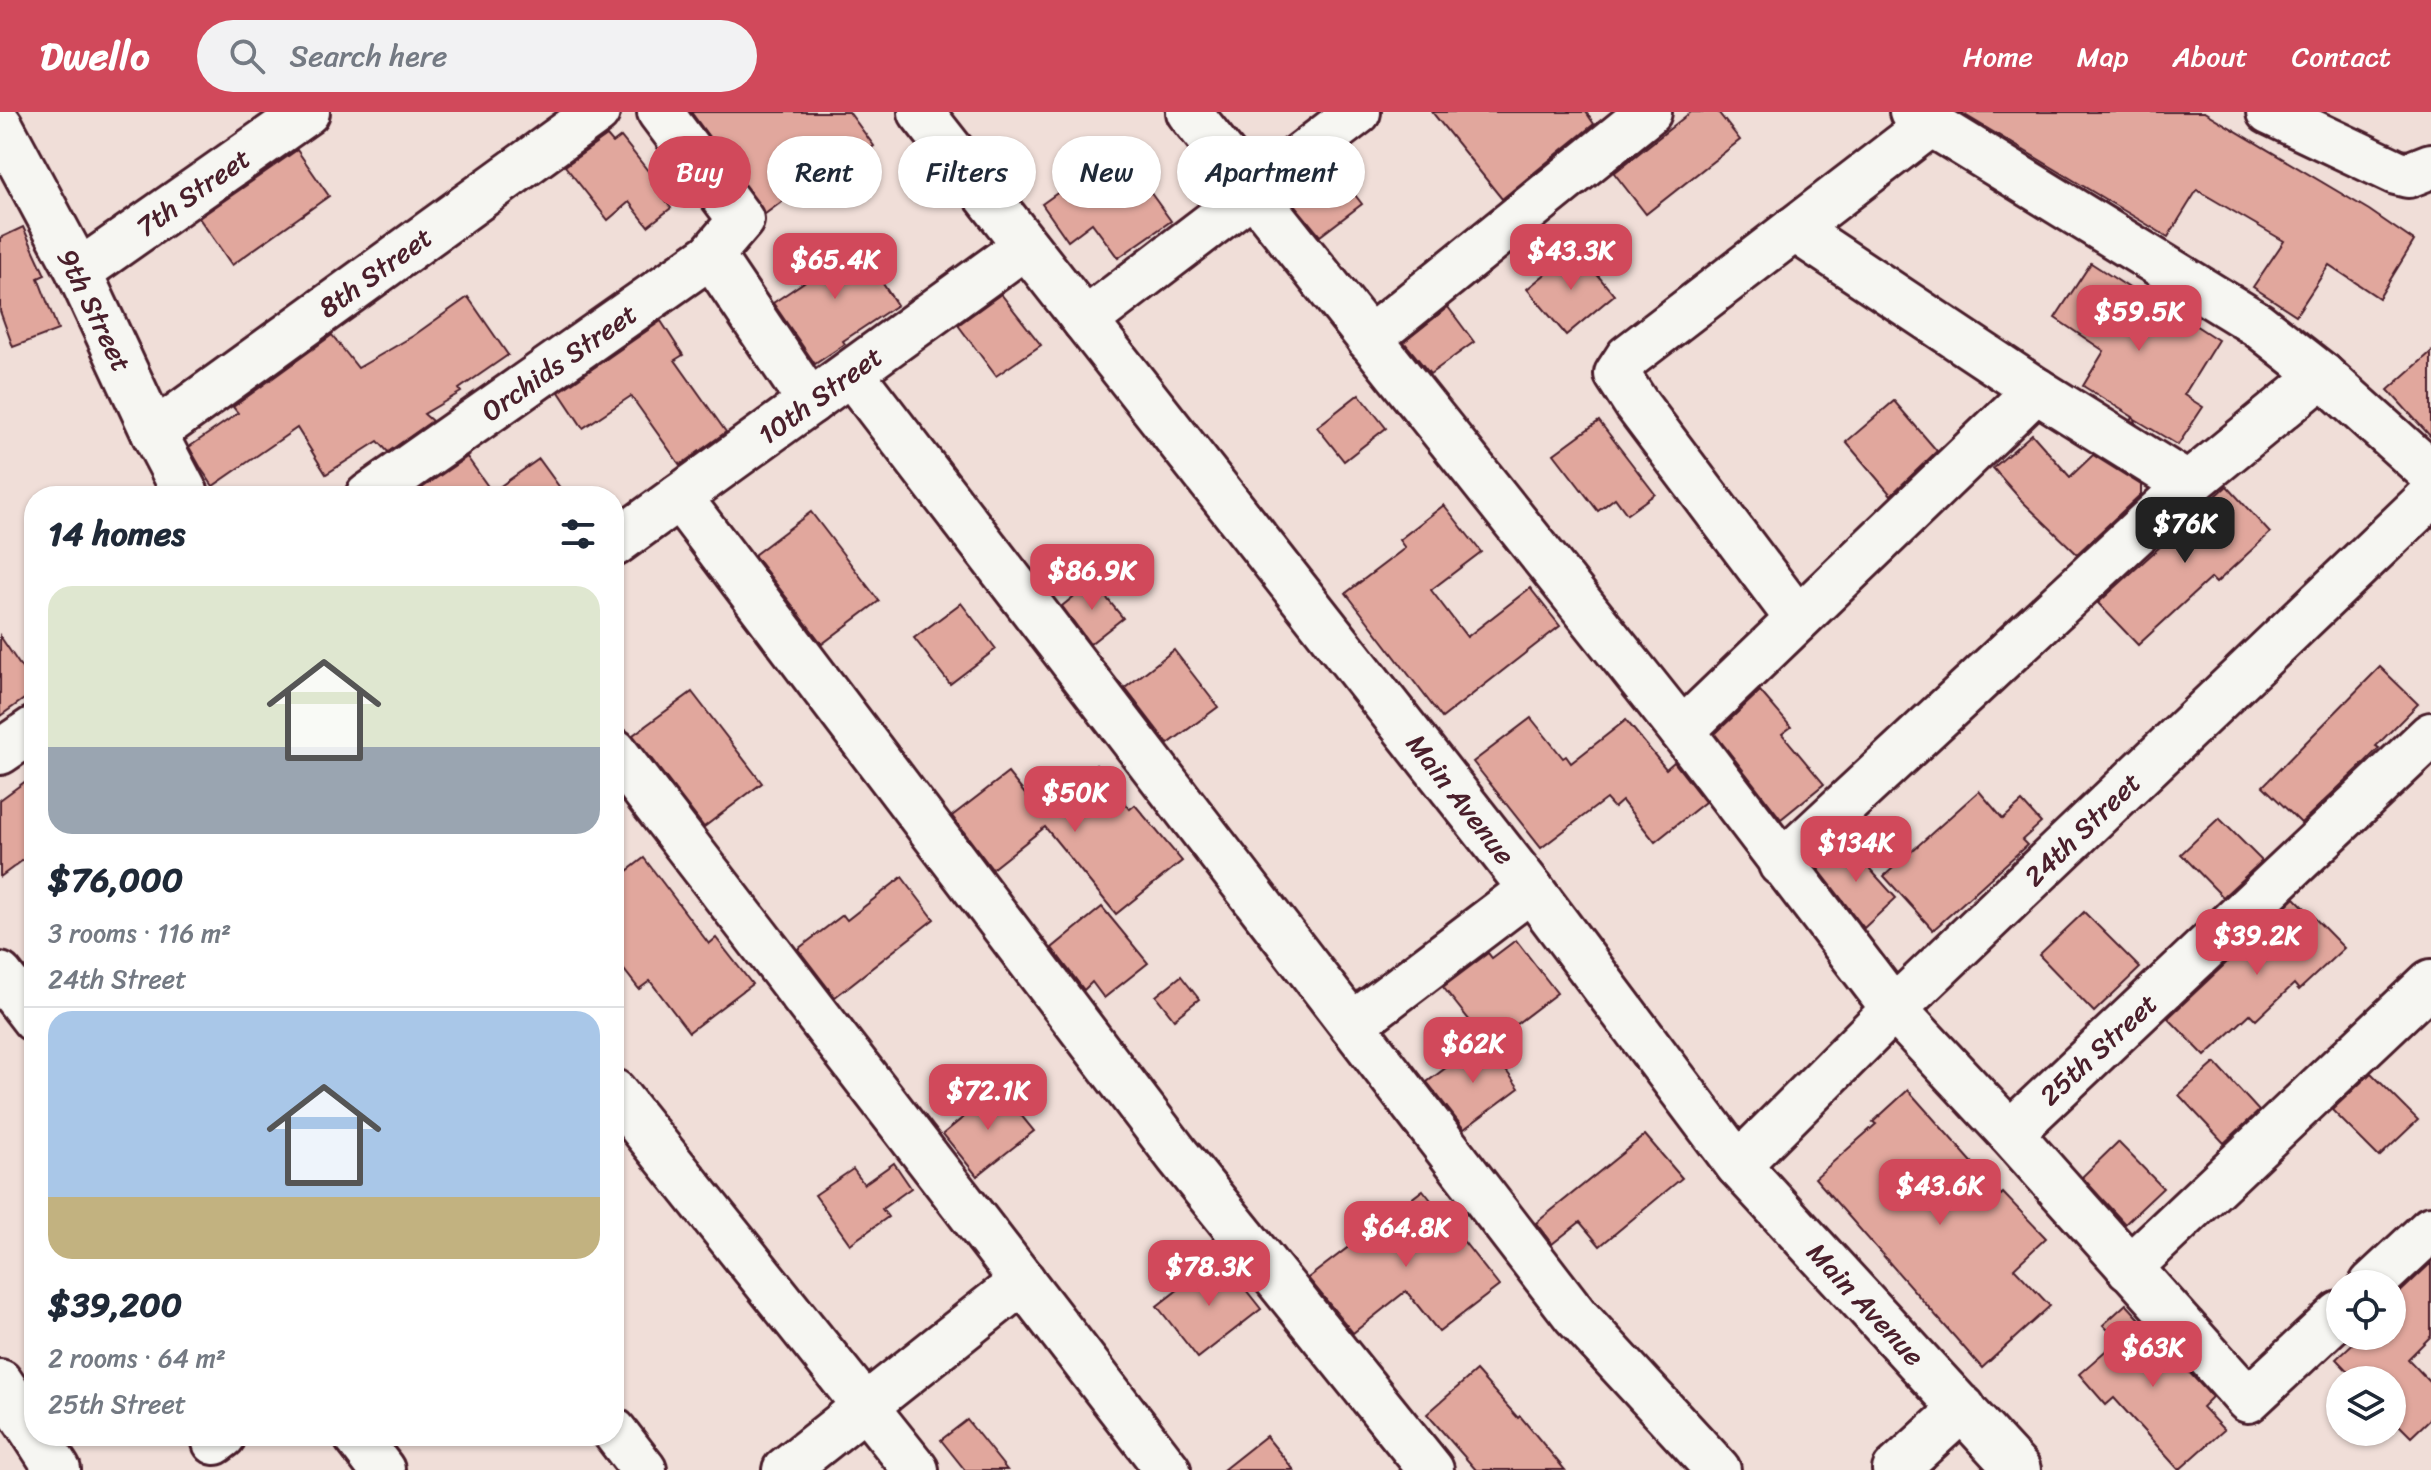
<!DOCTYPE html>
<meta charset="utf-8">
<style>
body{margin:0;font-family:Sriracha,sans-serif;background:#f2f2f3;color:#1f2937;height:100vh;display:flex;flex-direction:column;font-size:30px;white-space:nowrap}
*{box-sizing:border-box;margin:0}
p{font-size:26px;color:#747a83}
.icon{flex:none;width:44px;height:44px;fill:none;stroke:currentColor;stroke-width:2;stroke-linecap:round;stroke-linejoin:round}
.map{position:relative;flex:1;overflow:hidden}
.details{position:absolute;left:24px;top:374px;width:600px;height:960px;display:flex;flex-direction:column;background:#fff;border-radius:32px;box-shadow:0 2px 6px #0004}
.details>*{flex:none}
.top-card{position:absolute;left:648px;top:24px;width:760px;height:72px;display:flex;gap:16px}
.fabs{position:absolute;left:2326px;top:1158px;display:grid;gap:16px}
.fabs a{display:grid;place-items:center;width:80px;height:80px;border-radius:50%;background:#fff;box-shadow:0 2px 6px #0004;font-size:40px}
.price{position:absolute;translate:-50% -68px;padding:0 18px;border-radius:16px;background:#d1495b;color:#fff;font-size:26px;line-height:52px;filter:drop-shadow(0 2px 4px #0008)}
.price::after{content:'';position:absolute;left:50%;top:48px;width:24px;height:18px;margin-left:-12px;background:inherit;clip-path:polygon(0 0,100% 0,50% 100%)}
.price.selected{background:#222;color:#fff}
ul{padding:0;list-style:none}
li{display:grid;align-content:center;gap:16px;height:424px;padding:0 24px}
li+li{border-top:2px solid #e0e1e3}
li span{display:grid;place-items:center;height:248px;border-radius:24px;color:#555}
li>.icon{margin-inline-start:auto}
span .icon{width:144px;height:144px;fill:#fffc;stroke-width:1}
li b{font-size:34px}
h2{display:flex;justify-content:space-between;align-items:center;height:96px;padding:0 24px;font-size:34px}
.chip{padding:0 28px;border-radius:36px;background:#fff;box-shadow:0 2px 6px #0004;font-size:28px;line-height:72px}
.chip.selected{background:#d1495b;color:#fff}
header{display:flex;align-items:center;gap:48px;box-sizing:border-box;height:112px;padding:0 40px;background:#d1495b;color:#fff}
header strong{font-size:38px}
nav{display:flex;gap:44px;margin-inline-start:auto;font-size:28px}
.search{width:560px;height:72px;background:#f2f2f3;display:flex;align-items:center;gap:20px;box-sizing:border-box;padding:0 28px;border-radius:44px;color:#747a83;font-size:30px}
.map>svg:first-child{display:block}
</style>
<header>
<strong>Dwello</strong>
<div class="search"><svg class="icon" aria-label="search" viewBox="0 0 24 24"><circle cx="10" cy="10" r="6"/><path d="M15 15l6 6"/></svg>Search here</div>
<nav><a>Home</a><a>Map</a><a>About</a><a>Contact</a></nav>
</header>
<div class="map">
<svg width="2431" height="1358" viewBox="0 0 2431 1358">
<rect width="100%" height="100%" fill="#f0ded8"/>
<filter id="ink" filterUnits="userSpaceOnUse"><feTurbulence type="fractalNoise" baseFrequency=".0125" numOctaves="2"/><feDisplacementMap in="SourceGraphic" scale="16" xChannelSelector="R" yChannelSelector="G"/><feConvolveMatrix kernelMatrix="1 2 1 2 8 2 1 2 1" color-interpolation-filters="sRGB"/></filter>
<g filter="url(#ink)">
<g fill="#e1a79d" stroke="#4a1f2b" stroke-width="2">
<polygon points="691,0 849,0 874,34 820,74 814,66 765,102"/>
<polygon points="1432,0 1586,0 1594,12 1502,87"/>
<polygon points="1691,0 1718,0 1740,28 1646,102 1614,61"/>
<polygon points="1960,0 2204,0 2369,98 2414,129 2379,186 2329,153 2296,203 2253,175 2284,129 2197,78 2168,125"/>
<polygon points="607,24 613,31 621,25 656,69 652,72 671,96 648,114 629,90 608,108 565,54"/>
<polygon points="1119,37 1171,109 1118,146 1092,111 1068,129 1042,92"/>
<polygon points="297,38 329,84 232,153 199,106"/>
<polygon points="1331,52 1362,92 1320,124 1288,85"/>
<polygon points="23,115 45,163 38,166 58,218 13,235 0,199 0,126"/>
<polygon points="852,125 897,193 843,229 845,232 815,252 773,191 810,166 804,157"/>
<polygon points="1576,137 1614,183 1566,223 1527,177"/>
<polygon points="2091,151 2165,199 2167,195 2218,228 2184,283 2203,295 2178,333 2135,307 2136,311 2131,308 2133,305 2083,274 2104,239 2055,206"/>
<polygon points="1001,182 1041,233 996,264 958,213"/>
<polygon points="468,185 508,243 459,277 461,280 424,302 432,309 388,340 378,329 326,362 297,316 213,374 202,358 189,335 238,301 233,295 332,223 358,256 413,224"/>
<polygon points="1448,195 1474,230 1430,262 1404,230"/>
<polygon points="661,209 683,243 675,248 726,320 680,353 631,284 583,316 559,280"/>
<polygon points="2431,240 2431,325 2388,278"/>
<polygon points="1359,282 1386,316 1344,349 1317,315"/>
<polygon points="1894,289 1937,339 1891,383 1846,330"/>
<polygon points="1599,309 1655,382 1627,402 1615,386 1598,399 1554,342"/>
<polygon points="2032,322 2070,365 2093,343 2141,373 2141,382 2077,442 2022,389 1993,356"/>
<polygon points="467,345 492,380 539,347 566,384 429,384 422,376"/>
<polygon points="2227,374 2270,421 2216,471 2211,466 2138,533 2098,491"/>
<polygon points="1444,393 1481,440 1431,478 1467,525 1530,476 1560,514 1442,606 1346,481 1405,436 1399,428"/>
<polygon points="811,400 879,489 822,532 754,443"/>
<polygon points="1093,469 1123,506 1090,532 1062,494"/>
<polygon points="961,491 996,537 950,572 914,526"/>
<polygon points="0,524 34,574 34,580 0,604"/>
<polygon points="1174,538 1218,595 1168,632 1125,576"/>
<polygon points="2380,555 2418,592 2376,634 2379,636 2360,655 2301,711 2263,674"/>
<polygon points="1760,579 1791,615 1782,622 1824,672 1781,707 1715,622"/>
<polygon points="692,580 762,671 704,715 633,623"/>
<polygon points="1531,606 1563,646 1566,644 1571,651 1626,608 1666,657 1674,650 1705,690 1655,730 1622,689 1614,696 1606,687 1541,736 1473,650"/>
<polygon points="1096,653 1130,697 1135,693 1182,749 1116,802 1045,715 992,757 952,704 1008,661 1038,698"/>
<polygon points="34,663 34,740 0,765 0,688"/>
<polygon points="1979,679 2003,707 2022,690 2041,711 2022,728 2027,733 1933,818 1884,764"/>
<polygon points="2219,706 2262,749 2223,785 2181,742"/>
<polygon points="1844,728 1896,786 1864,816 1816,754"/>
<polygon points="644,746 709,832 716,826 752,872 689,920 650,869 639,877 614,845 614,769"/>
<polygon points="902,765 934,807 835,885 798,837 843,803 847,808"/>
<polygon points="2295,786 2344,836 2299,878 2294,872 2256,908 2250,902 2205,944 2168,906"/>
<polygon points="1102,795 1148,851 1104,886 1092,870 1084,878 1052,836"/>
<polygon points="2084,800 2140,856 2094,900 2039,843"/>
<polygon points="1516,828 1557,881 1489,933 1443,875 1488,841 1492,846"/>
<polygon points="1181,864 1199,887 1174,907 1156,884"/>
<polygon points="1483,928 1519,976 1464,1017 1427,970"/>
<polygon points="2215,951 2259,999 2224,1031 2179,983"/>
<polygon points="2371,961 2418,1008 2379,1045 2332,998"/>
<polygon points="999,976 1034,1019 977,1064 943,1022"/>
<polygon points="1908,978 2001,1083 2003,1081 2046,1126 2014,1156 2050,1194 1982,1256 1815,1066 1876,1012 1873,1010"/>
<polygon points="1645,1023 1682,1066 1600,1134 1580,1110 1552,1132 1536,1111"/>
<polygon points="2118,1030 2163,1076 2125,1112 2082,1065"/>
<polygon points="894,1051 911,1076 882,1097 888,1105 850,1132 815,1083 853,1057 864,1072"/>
<polygon points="1423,1078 1499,1174 1439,1220 1406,1179 1353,1221 1308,1166"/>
<polygon points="1220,1145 1261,1197 1198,1246 1157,1194"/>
<polygon points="2431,1151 2431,1224 2408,1247 2431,1271 2431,1306 2411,1325 2392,1306 2392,1268 2356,1268 2336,1247 2361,1224 2392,1224 2392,1188"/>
<polygon points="2126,1192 2212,1285 2202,1295 2224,1318 2179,1358 2114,1286 2106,1293 2079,1262 2118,1228 2103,1213"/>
<polygon points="1476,1259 1518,1306 1520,1304 1565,1358 1476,1358 1427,1302"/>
<polygon points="967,1308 1007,1358 965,1358 941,1328"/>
<polygon points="1266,1324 1294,1358 1223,1358"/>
</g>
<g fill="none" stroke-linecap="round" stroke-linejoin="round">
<defs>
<g id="minor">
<polyline points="921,0 1531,777 1738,1053 2018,1358"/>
<polyline points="1189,0 1682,619 1894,897 2010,1021 2248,1288 2340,1202"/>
<polyline points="1912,0 2257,212 2322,263 2431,361"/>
<polyline points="2269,0 2396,60 2408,63 2431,54"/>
<polyline points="0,13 79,160 154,321 187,384"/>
<polyline points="1794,117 2036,278 2188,373"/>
<polyline points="711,143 810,290"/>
<polyline points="79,160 307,0"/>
<polyline points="1085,209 1358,0"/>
<polyline points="1369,227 1649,0"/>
<polyline points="851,261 1575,1203 1718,1358"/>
<polyline points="154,321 597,0"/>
<polyline points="368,384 711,143 741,108 660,0"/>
<polyline points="679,385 1178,1044 1431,1358"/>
<polyline points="614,432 1025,134"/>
<polyline points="1797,506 1637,293 1617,262 1628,245 1932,11"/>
<polyline points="1682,619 2036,278"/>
<polyline points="614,639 1168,1358"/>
<polyline points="0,640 34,617"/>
<polyline points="1781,752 2188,373 2322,263"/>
<polyline points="0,863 34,907"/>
<polyline points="1352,913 1531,777"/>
<polyline points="614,980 916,1358"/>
<polyline points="2010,1021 2431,623"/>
<polyline points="1738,1053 1894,897 2431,384"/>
<polyline points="2129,1156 2431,870"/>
<polyline points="2372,1172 2431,1117"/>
<polyline points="0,1270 34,1321"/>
<polyline points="614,1319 644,1358"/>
<polyline points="36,1324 58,1358"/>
<polyline points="356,1324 382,1358"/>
<polyline points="215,1330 223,1324"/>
<polyline points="785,1358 1023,1169"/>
<polyline points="1895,1358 1963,1296"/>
</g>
</defs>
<use href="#minor" stroke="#4a1f2b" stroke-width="50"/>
<use href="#minor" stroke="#f6f6f2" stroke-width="44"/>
</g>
</g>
<g text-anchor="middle" stroke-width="6" stroke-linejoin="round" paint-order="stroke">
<g font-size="28" fill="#4a1f2b" stroke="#f6f6f2">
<text transform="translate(193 80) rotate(-35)" y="10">7th Street</text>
<text transform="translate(375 160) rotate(-36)" y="10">8th Street</text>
<text transform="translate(95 198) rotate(64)" y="10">9th Street</text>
<text transform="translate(559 250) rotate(-35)" y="10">Orchids Street</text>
<text transform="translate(820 283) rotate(-36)" y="10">10th Street</text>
<text transform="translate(1461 687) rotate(52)" y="10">Main Avenue</text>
<text transform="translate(2082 717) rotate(-44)" y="10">24th Street</text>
<text transform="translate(2098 937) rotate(-43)" y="10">25th Street</text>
<text transform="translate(1866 1192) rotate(47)" y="10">Main Avenue</text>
</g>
</g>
</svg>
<div class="fabs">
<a><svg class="icon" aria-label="locate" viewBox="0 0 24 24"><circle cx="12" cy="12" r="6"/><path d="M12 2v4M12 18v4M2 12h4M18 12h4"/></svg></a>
<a><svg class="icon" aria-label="layers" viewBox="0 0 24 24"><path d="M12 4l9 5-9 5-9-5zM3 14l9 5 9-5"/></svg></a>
</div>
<b class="price" style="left:1571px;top:180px">$43.3K</b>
<b class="price" style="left:835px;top:189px">$65.4K</b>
<b class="price" style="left:2139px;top:241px">$59.5K</b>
<b class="price selected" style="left:2185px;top:453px">$76K</b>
<b class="price" style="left:1092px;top:500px">$86.9K</b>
<b class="price" style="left:1075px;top:722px">$50K</b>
<b class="price" style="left:1856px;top:772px">$134K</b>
<b class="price" style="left:2257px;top:865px">$39.2K</b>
<b class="price" style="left:1473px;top:973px">$62K</b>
<b class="price" style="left:988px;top:1020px">$72.1K</b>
<b class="price" style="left:1940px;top:1115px">$43.6K</b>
<b class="price" style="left:1406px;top:1157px">$64.8K</b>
<b class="price" style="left:1209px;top:1196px">$78.3K</b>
<b class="price" style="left:2153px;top:1277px">$63K</b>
<div class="top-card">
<a class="chip selected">Buy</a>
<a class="chip">Rent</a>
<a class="chip">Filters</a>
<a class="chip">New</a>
<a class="chip">Apartment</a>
</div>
<section class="details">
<h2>14 homes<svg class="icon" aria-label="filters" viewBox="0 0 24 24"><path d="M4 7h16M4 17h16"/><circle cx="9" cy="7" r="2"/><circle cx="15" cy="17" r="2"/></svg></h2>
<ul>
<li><span style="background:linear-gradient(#dfe7d0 65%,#9aa5b1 0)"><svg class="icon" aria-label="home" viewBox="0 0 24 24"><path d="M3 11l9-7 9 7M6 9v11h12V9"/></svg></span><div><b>$76,000</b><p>3 rooms · 116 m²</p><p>24th Street</p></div></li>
<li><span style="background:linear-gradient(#a9c7e8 75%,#c2b280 0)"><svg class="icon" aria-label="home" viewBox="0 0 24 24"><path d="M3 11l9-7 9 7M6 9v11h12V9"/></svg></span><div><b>$39,200</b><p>2 rooms · 64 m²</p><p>25th Street</p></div></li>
</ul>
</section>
</div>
